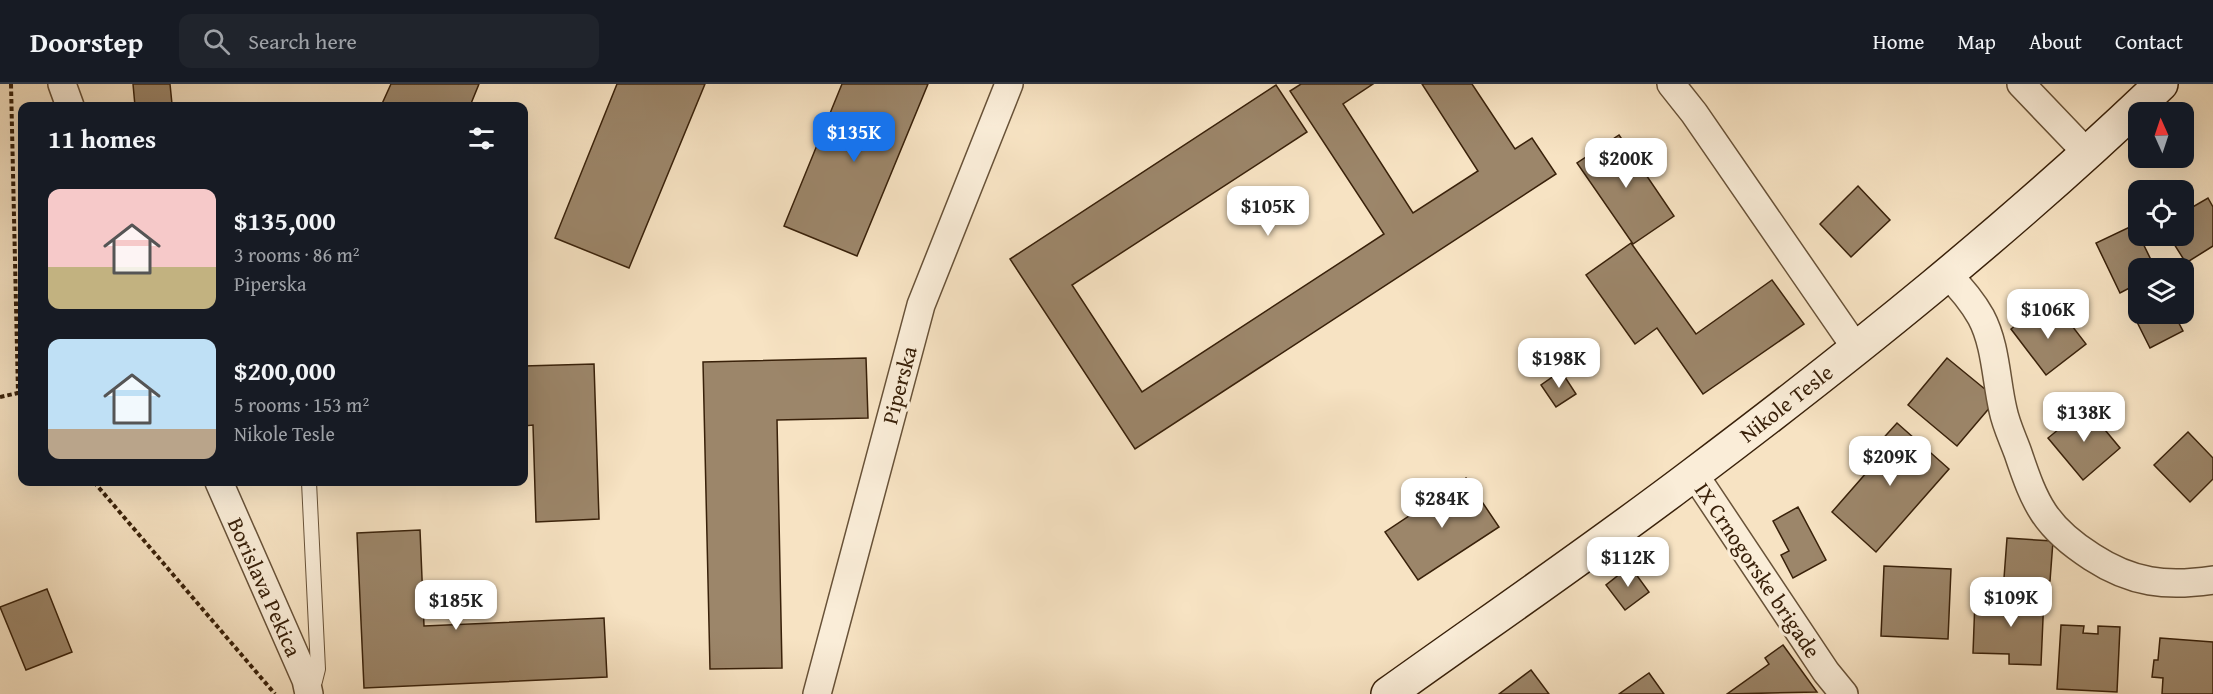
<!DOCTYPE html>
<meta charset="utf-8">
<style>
body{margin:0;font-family:"Gentium Book Plus",serif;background:#20242c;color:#f1f3f6;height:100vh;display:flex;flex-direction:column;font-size:22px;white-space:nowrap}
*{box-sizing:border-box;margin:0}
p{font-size:20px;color:#9ea1a6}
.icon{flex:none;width:33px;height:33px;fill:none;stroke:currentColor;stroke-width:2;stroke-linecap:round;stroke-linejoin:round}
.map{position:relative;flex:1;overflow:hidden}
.details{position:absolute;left:18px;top:18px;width:510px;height:384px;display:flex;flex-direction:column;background:#171b24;border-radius:12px;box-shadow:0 6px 24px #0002}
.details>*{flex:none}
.needle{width:39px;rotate:357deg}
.fabs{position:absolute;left:2128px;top:18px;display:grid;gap:12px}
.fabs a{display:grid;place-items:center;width:66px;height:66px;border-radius:12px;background:#171b24;box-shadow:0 6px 24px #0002;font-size:30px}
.price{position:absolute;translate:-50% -51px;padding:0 14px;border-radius:12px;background:#fff;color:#222;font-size:20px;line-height:39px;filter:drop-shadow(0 2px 3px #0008)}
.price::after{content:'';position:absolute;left:50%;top:36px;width:18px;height:14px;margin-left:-9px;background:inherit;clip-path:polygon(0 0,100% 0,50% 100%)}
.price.selected{background:#1a73e8;color:#fff}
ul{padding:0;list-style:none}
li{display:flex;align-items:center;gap:18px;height:150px;padding:0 30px}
li span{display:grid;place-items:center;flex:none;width:168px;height:120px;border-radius:12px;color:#555}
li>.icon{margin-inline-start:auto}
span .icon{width:72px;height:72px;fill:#fffc;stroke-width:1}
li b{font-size:26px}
h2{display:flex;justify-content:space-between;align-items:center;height:72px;padding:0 30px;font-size:26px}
header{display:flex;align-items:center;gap:36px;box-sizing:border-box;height:84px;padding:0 30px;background:#171b24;border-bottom:2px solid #363941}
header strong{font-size:28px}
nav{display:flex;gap:33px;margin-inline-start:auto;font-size:21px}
.search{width:420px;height:54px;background:#20242c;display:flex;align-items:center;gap:15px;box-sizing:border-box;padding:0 21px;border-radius:12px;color:#9ea1a6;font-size:22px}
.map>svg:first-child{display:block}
</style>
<header>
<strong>Doorstep</strong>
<div class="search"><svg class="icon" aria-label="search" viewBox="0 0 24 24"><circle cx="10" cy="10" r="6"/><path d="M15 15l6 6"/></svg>Search here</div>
<nav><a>Home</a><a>Map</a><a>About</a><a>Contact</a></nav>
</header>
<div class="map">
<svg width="2213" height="610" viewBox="0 0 2213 610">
<rect width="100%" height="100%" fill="#f7e3c3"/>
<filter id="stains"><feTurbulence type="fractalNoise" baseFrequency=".00333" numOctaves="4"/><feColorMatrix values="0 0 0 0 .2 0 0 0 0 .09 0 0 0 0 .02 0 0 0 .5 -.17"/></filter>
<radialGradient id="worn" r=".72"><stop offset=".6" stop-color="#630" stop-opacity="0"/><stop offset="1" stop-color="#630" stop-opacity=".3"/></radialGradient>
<g fill="#9c866a" stroke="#39210a" stroke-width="1.5">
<polygon points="133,0 170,0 172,20 135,22"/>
<polygon points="391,0 479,0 470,22 381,22"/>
<polygon points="617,0 705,0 629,184 555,154"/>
<polygon points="842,0 928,0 857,172 784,142"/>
<polygon points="1301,0 1373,0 1343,20 1413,129 1478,87 1422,0 1472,0 1515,65 1532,54 1556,90 1135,365 1010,175 1276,1 1307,48 1072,201 1142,308 1384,150 1290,7"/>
<polygon points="1619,51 1674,132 1633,160 1577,79"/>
<polygon points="1858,102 1890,136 1851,173 1820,140"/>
<polygon points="2208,114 2213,123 2213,162 2186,179 2169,152 2184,152 2184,128"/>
<polygon points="2134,141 2155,184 2139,184 2139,199 2120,209 2096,159"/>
<polygon points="1631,159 1696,250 1772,196 1804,240 1703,310 1657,244 1635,260 1586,191"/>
<polygon points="2139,219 2139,230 2174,230 2183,247 2150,264 2130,224"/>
<polygon points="2038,223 2054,244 2066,234 2086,260 2046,291 2011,245"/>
<polygon points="866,274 868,334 777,336 782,584 710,585 703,278"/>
<polygon points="1947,274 1997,315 1957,362 1908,321"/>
<polygon points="594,280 599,435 536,438 533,341 524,342 524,282"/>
<polygon points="1561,287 1576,310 1556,323 1541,301"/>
<polygon points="2086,323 2120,364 2083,396 2048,354"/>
<polygon points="1897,339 1949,385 1876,468 1832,428 1867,388 1859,381"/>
<polygon points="2188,348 2213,374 2213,395 2190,418 2154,381"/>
<polygon points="1466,394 1499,443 1418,496 1385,448"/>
<polygon points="1798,423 1826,476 1793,494 1781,471 1789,467 1773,437"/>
<polygon points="420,446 424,542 604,534 607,593 364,604 357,449"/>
<polygon points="2007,454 2053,457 2050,497 2004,494"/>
<polygon points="1630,482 1649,508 1625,526 1606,501"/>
<polygon points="1884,482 1951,485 1948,555 1881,552"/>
<polygon points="47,505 72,568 26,586 0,523"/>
<polygon points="2007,510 2044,512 2041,581 2009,580 2009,570 1973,569 1975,516 2007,517"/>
<polygon points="2061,541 2084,542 2083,549 2098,550 2098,542 2120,543 2117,608 2057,605"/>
<polygon points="2160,554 2213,558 2213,610 2162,610 2163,594 2152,593 2154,576 2158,576"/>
<polygon points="1783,561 1817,608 1727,610 1769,580 1765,574"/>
<polygon points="1531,586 1549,610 1499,610"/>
<polygon points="1649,589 1664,610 1619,610"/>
</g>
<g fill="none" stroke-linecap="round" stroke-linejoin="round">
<defs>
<polyline id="lane" points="309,398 318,585 315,597 311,604"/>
<g id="street">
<polyline points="62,0 70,22"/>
<polyline points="1671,0 1694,29 1856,264"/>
<polyline points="2021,0 2088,70"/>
<path d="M1948,191C1961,204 1972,217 1981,233C1996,261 1996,297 2003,326C2006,341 2013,355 2018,369C2035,420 2045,443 2092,473C2132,499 2166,503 2213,496"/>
<polyline points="1694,390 1826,588 1844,610"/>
<polyline points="219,398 306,596 309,610"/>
<polyline points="817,610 921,221 1009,0"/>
</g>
<path id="secondary" d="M1388,610C1490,537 1594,466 1694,390C1856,268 2015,140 2161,0"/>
</defs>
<use href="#lane" stroke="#685238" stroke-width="16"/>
<use href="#street" stroke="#685238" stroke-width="30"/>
<use href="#secondary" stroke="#39210a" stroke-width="36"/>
<g stroke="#39210a" stroke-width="4" stroke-dasharray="4.5 3" stroke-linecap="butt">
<polyline points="11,0 18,309 22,308"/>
<polyline points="0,313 18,309 22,314"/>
<polyline points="94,398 275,610"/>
</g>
<use href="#lane" stroke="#faedd8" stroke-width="14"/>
<use href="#street" stroke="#faedd8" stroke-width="27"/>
<use href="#secondary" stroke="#faedd8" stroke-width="33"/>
</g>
<g text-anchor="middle" stroke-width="6" stroke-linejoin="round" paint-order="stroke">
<g font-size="22" fill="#39210a" stroke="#faedd8">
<text transform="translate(899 301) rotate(-75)" y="8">Piperska</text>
<text transform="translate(1786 319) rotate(-38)" y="8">Nikole Tesle</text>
<text transform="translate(1758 486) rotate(56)" y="8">IX Crnogorske brigade</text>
<text transform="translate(265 503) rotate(66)" y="8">Borislava Pekica</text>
</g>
</g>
<rect width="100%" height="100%" filter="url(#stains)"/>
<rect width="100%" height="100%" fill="url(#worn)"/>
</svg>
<div class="fabs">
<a><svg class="needle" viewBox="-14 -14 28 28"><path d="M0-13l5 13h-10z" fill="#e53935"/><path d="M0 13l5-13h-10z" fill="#9ea1a6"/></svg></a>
<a><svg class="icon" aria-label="locate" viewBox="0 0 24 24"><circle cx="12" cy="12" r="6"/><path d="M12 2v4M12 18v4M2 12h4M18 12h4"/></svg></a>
<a><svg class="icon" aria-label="layers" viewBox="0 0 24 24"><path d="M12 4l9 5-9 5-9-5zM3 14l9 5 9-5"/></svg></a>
</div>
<b class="price selected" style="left:854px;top:79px">$135K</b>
<b class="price" style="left:1626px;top:105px">$200K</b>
<b class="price" style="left:1268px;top:153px">$105K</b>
<b class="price" style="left:2048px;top:256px">$106K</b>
<b class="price" style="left:1559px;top:305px">$198K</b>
<b class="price" style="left:2084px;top:359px">$138K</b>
<b class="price" style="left:1890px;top:403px">$209K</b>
<b class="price" style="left:1442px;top:445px">$284K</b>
<b class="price" style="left:1628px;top:504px">$112K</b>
<b class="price" style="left:2011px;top:544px">$109K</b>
<b class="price" style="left:456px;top:547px">$185K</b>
<section class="details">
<h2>11 homes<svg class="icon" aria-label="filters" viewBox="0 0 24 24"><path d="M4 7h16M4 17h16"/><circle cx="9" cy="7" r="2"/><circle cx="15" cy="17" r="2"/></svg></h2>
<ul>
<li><span style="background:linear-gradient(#f6c9c9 65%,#c2b280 0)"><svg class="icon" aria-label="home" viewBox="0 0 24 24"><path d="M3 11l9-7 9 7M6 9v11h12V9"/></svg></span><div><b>$135,000</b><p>3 rooms · 86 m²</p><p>Piperska</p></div></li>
<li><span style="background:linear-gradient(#bfe0f5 75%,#b9a48a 0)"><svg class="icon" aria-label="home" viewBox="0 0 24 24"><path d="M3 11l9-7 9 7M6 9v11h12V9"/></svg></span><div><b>$200,000</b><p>5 rooms · 153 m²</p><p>Nikole Tesle</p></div></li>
</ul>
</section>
</div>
